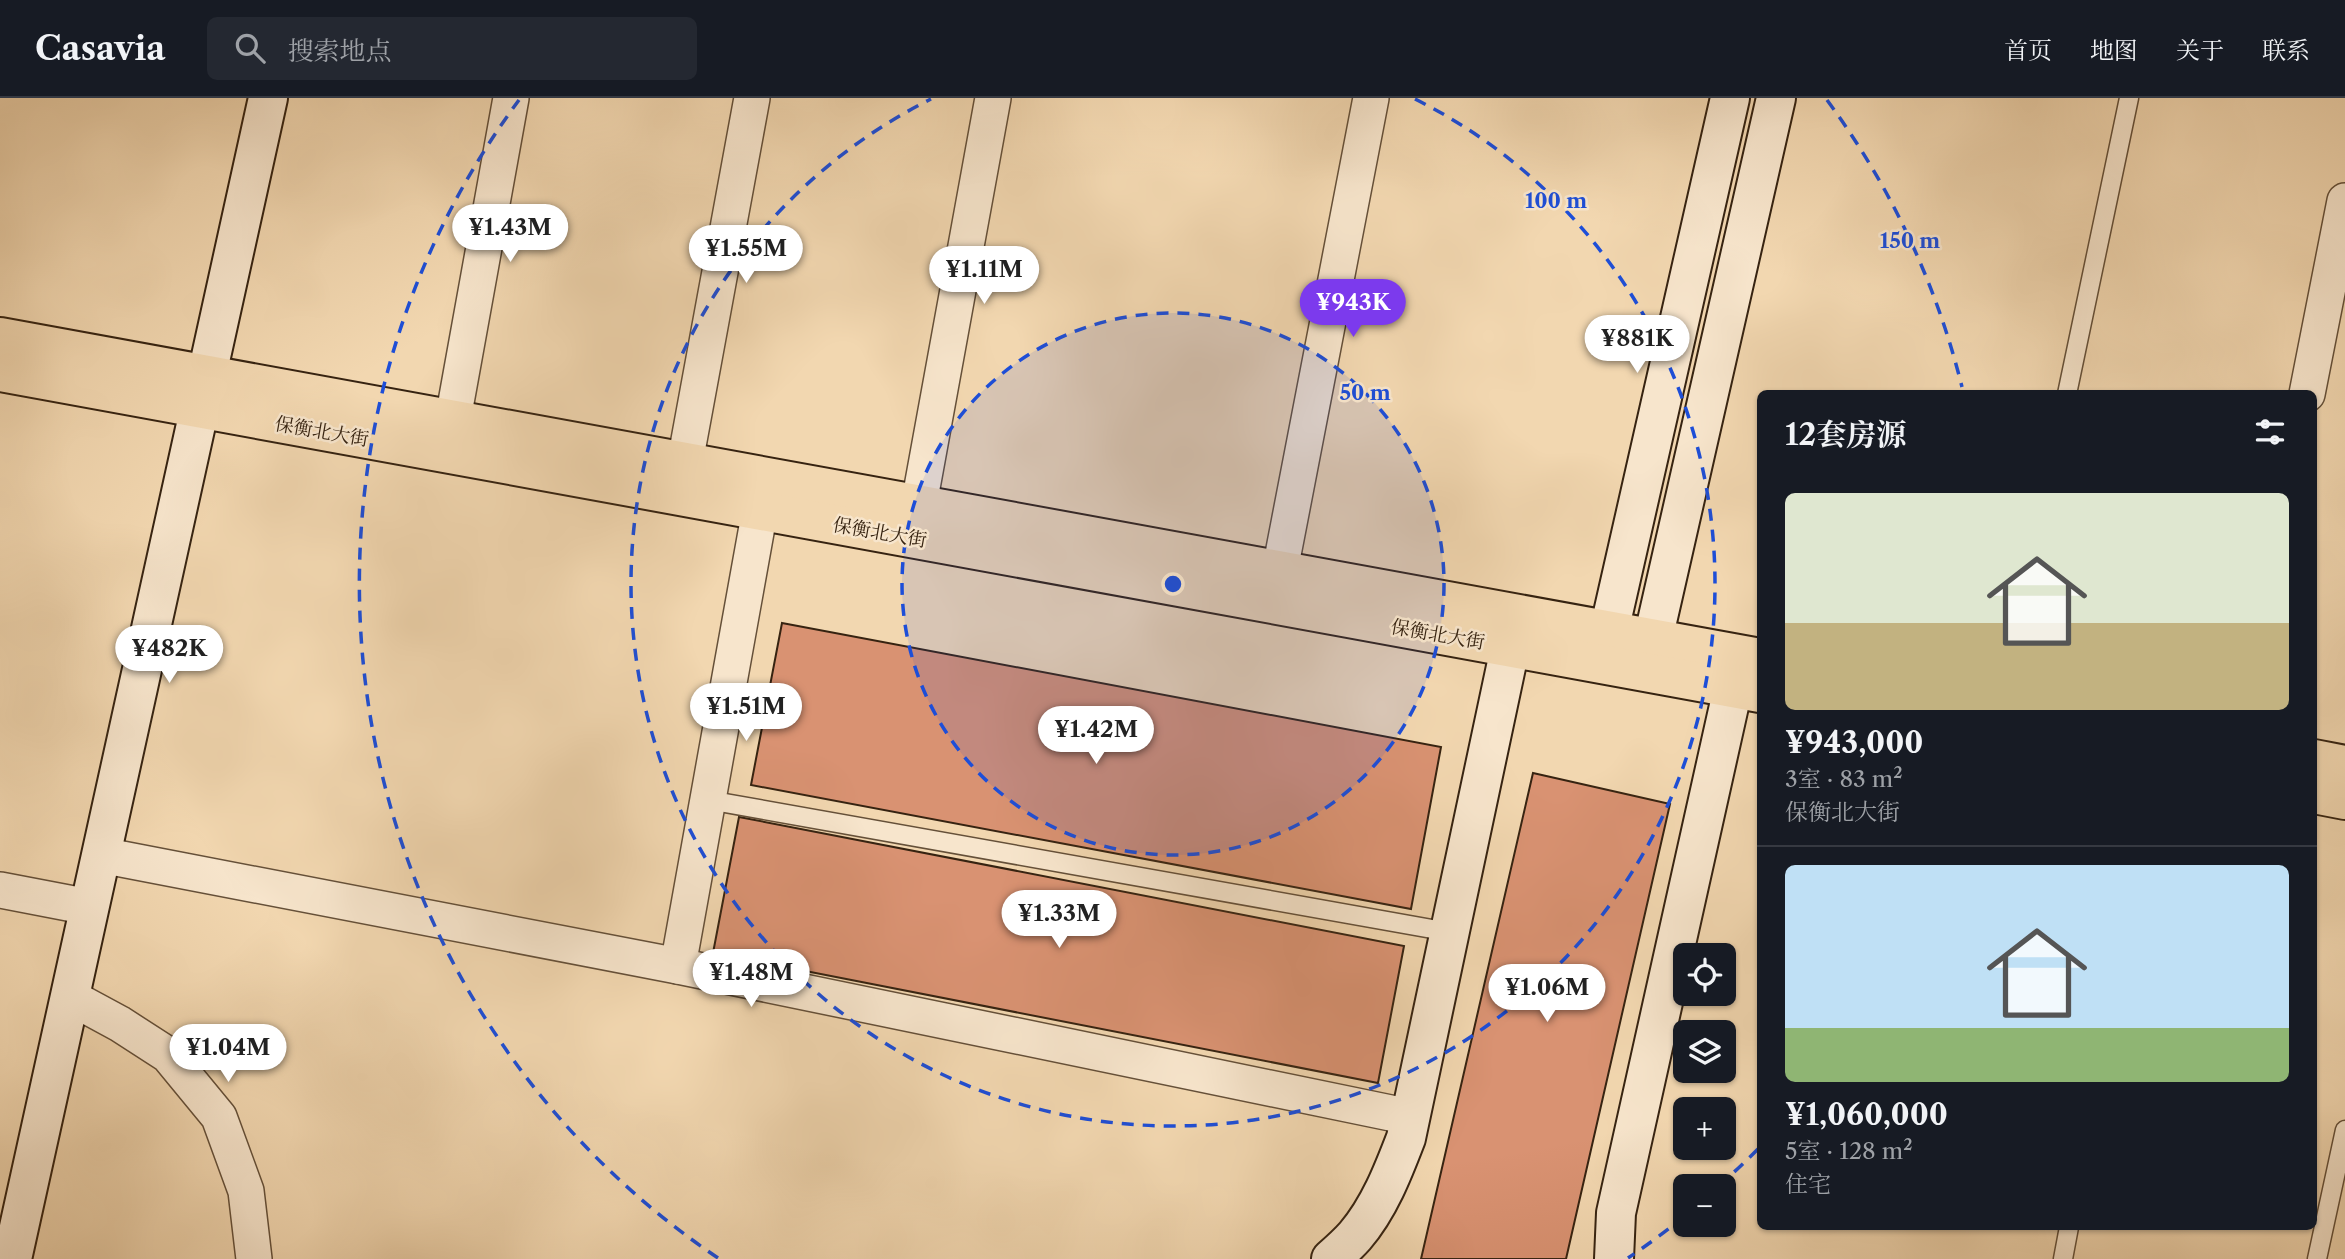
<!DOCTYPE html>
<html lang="zh">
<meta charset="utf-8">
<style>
body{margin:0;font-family:"Libre Caslon Text","Noto Serif SC",serif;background:#242831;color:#f1f3f6;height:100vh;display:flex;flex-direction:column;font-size:26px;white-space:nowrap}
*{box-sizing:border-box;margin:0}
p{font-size:23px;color:#9ea1a6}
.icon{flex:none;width:38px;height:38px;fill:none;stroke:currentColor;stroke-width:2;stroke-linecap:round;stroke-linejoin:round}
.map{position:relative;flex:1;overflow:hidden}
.sheet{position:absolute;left:1757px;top:292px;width:560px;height:840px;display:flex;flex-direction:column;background:#171b24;border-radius:10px;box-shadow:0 2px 5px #0004}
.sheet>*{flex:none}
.buttons{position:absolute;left:1673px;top:845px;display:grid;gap:14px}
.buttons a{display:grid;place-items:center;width:63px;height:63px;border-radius:10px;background:#171b24;box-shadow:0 2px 5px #0004;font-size:35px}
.price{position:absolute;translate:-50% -60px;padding:0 16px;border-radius:24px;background:#fff;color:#222;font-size:23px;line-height:46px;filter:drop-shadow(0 2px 4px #0008)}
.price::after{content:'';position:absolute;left:50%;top:42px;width:21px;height:16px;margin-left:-10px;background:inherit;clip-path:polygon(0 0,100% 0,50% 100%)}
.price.on{background:#7c3aed;color:#fff}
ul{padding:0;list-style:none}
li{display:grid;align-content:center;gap:14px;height:371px;padding:0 28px}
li+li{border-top:2px solid #363941}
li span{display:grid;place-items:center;height:217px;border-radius:10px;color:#555}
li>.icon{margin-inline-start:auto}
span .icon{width:126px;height:126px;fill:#fffc;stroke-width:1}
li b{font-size:30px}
h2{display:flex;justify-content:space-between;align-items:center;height:84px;padding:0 28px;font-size:30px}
header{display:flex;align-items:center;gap:42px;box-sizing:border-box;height:98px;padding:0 35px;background:#171b24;border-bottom:2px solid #363941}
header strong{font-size:33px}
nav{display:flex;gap:38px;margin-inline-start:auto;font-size:24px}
.search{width:490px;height:63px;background:#242831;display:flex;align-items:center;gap:18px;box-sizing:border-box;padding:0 24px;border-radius:10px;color:#9ea1a6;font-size:26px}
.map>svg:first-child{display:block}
</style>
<header>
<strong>Casavia</strong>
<div class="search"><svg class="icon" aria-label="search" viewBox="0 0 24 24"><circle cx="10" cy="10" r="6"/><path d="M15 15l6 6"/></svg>搜索地点</div>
<nav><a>首页</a><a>地图</a><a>关于</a><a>联系</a></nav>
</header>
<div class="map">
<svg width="2345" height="1161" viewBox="0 0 2345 1161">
<rect width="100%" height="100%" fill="#f2d7b0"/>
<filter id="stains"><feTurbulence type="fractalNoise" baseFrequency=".00286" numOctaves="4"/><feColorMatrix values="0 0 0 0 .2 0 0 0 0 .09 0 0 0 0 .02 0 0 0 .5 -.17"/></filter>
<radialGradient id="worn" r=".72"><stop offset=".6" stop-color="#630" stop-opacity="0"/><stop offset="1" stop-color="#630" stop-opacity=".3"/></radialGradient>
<g fill="#d99272" stroke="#362311" stroke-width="2">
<polygon points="782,525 1441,649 1411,811 751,687"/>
<polygon points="1533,675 1670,706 1566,1161 1421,1161"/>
<polygon points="739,719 1404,848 1378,985 713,855"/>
</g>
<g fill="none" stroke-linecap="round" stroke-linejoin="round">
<defs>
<g id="lane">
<polyline points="2067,296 2129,0"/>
<polyline points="708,702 1449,834"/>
<polyline points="2063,1161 2069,1129"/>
<polyline points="2317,1161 2345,1032"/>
</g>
<g id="street">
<polyline points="2307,296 2345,103"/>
<polyline points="453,321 511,0"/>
<polyline points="685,364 752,0"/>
<polyline points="919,406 993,0"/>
<polyline points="1280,472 1371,0"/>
<polyline points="101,757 678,868 1410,1019"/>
<polyline points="0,792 89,809"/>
<polyline points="678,868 760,412"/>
<polyline points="70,899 120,926 168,957 219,1019 246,1093 254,1161"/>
</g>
<g id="secondary">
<polyline points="1602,564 1730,0"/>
<polyline points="1646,572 1776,0"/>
<polyline points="12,1161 268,0"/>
<path d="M1331,1161C1339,1154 1348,1146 1355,1138C1379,1110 1393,1074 1406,1040L1510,550"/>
<polyline points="1614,1161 1616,1115 1733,590"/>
</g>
<g id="primary">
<polyline points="0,239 1760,560"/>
<polyline points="0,274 1760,595"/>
<polyline points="2314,661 2345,667"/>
<polyline points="2314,696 2345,702"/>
</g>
</defs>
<use href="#lane" stroke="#655039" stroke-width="21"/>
<use href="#street" stroke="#655039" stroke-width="38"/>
<use href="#secondary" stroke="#362311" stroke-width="42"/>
<use href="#primary" stroke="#362311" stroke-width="42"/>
<use href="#lane" stroke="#f7e5cc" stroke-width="18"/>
<use href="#street" stroke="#f7e5cc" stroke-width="35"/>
<use href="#secondary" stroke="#f7e5cc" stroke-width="38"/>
<use href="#primary" stroke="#f2d7b0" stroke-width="38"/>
</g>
<circle cx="1173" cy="486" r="271" fill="#1d4ed8" fill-opacity=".12"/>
<g fill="none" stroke="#1d4ed8" stroke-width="3.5" stroke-dasharray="12 9">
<circle cx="1173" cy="486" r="271"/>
<path d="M1415 1A542 542 0 1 1 931 1"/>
<path d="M1758 1051A813 813 0 0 1 1722 1085M1685 1118A813 813 0 0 1 1628 1160M718 1160A813 813 0 0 1 519 2M1827 2A813 813 0 0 1 1962 289"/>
</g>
<g text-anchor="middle" stroke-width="5" stroke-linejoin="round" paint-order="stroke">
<g font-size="19" fill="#362311" stroke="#f7e5cc">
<text transform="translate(322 333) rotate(10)" y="7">保衡北大街</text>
<text transform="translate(880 434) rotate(10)" y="7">保衡北大街</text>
<text transform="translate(1438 536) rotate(10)" y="7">保衡北大街</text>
</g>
</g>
<circle cx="1173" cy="486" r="10" fill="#1d4ed8" stroke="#f7e5cc" stroke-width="3.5"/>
<g font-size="21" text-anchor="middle" font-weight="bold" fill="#1d4ed8" stroke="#f7e5cc" stroke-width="5" stroke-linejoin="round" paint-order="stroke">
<text x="1556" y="110">100 m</text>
<text x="1910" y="150">150 m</text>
<text x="1365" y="302">50 m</text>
</g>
<rect width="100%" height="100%" filter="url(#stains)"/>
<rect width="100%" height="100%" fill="url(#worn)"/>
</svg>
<div class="buttons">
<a><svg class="icon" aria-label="locate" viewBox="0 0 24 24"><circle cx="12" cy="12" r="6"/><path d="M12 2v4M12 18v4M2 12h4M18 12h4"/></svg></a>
<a><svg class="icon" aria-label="layers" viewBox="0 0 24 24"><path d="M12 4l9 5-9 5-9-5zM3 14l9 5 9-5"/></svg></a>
<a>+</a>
<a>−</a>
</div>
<b class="price" style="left:510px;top:166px">¥1.43M</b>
<b class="price" style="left:746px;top:187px">¥1.55M</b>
<b class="price" style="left:984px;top:208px">¥1.11M</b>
<b class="price on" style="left:1353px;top:241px">¥943K</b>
<b class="price" style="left:1637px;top:277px">¥881K</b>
<b class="price" style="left:169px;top:587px">¥482K</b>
<b class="price" style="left:746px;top:645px">¥1.51M</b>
<b class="price" style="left:1096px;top:668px">¥1.42M</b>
<b class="price" style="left:1059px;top:852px">¥1.33M</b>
<b class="price" style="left:751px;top:911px">¥1.48M</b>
<b class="price" style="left:1547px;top:926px">¥1.06M</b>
<b class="price" style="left:228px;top:986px">¥1.04M</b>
<section class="sheet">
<h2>12套房源<svg class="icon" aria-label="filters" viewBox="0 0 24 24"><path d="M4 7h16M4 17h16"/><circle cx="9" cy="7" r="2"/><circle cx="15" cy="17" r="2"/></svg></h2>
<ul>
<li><span style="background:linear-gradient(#dfe7d0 60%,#c2b280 0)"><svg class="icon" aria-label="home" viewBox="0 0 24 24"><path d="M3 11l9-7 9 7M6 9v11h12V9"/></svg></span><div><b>¥943,000</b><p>3室 · 83 m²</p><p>保衡北大街</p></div></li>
<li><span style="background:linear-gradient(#bfe0f5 75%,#8fb573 0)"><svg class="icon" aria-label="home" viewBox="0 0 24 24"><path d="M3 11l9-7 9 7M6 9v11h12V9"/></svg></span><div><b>¥1,060,000</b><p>5室 · 128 m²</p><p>住宅</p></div></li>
</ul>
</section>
</div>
